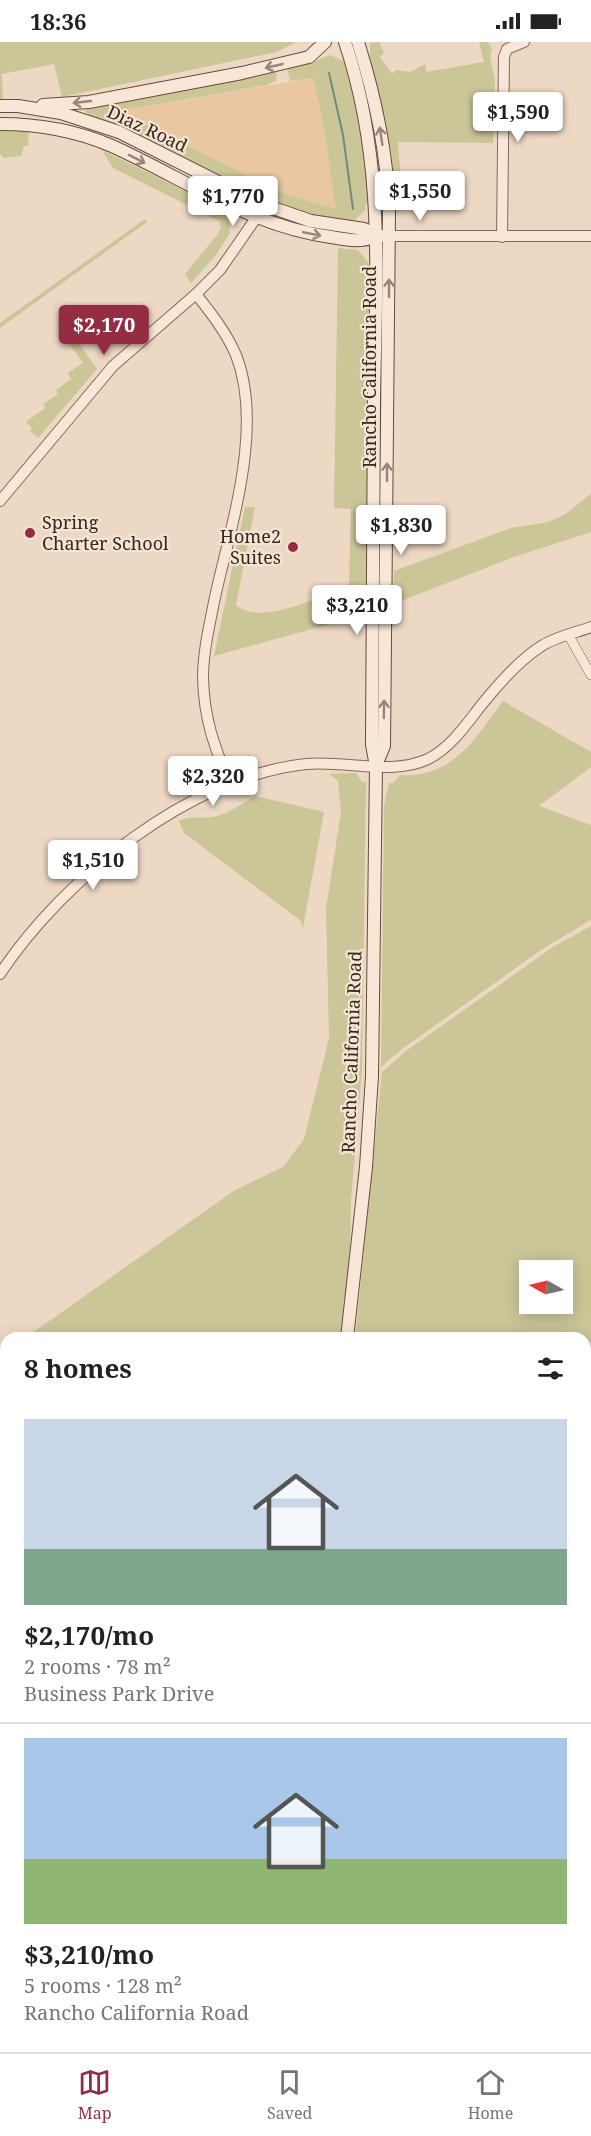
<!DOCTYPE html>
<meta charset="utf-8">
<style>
body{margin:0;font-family:"Noto Serif",serif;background:#f2f2f2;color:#222;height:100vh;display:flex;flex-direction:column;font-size:22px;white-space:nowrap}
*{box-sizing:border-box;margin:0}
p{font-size:20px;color:#767676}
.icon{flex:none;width:33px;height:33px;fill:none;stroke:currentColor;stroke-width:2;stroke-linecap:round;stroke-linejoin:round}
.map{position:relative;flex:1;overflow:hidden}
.details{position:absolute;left:0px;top:1290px;width:591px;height:720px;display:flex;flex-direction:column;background:#fff;border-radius:18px 18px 0 0;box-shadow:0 3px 15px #0003}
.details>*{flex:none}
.needle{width:39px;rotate:278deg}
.buttons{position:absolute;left:519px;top:1218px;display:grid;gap:12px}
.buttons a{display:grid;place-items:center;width:54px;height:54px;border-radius:0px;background:#fff;box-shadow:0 3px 15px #0003;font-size:30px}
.price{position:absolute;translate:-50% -51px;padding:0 14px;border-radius:6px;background:#fff;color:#222;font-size:20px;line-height:39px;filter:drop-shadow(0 2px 3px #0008)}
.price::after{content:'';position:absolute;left:50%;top:36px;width:18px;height:14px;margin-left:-9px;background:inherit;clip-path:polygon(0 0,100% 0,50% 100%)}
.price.active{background:#942c43;color:#fff}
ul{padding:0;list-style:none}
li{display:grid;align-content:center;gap:12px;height:318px;padding:0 24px}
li+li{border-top:2px solid #e0e0e0}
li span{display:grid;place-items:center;height:186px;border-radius:0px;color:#555}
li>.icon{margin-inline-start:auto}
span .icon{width:108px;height:108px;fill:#fffc;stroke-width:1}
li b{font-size:26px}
h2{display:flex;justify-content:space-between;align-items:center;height:72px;padding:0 24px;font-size:26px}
.status{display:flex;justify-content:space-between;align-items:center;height:42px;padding:0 30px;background:#fff;direction:ltr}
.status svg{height:16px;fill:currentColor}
.tabs{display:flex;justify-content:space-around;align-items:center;height:84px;border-top:2px solid #e0e0e0;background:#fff;font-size:16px;color:#767676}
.tabs a{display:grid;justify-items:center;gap:3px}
.tabs .active{color:#942c43}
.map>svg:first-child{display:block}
</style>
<div class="status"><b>18:36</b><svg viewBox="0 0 49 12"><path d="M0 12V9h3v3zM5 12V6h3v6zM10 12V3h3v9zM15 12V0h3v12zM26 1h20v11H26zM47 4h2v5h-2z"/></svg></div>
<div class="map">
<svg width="591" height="2010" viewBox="0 0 591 2010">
<rect width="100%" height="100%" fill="#edd8c4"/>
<g fill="#cbc698" fill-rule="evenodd">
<polygon points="0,0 297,0 276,10 62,55 54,22 2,32 3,59 0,58"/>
<polygon points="379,0 384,11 380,15 392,32 396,28 410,30 425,22 426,30 484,20 479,0 488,0 492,7 490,15 495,38 493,101 398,100 402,152 399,156 394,151 391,110 370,14 370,1"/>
<path d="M330,13L345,20L361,81L370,160L366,161L365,168L354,179C256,172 181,101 90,74L85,69L87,65L273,29L277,31L276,39L267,43L118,69L288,153L335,166L324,87L313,36L290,39L287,26L308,22Z"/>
<polygon points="0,88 29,90 28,104 24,104 21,114 3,116 0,112"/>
<polygon points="102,108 228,170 230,191 216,213 191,241 185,232 217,193 221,186 219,179 113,126"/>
<polygon points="145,177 147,180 0,286 0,290 0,281"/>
<path d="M338,206L358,208L369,222L367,572L214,614L245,465H255L236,563C261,585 320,554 349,544L351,467L334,466Z"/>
<polygon points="64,280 97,327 38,396 30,389 32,386 26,380 45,366 43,362 58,352 56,348 71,337 68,331 83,321 57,285"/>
<polygon points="591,452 591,490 514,515 393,562 394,529 511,486 548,480 564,473"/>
<path d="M503,659L591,710V725L539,764L591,783V878L544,906L402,1007L381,1025L384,764L389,741H393L400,733C453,736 475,697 503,659Z"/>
<polygon points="356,731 362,740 366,740 362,1028 351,1158 350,1217 340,1296 25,1296 235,1148 283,1125 304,1097 329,996 326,867 341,770 338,739 329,732"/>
<path d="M256,754L324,770L303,886L301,879L184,791L179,779C192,773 199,777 212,775C227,773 242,761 256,754Z"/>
<path d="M591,884V2010H203L205,2004H585V1296H355L382,1030L406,1009L553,905ZM562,1228V1262H530V1228Z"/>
<polygon points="6,1309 6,2004 191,2004 189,2010 0,2010 0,1314"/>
</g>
<polygon fill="#e8c7a1" points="313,36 324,87 336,167 288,153 117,69"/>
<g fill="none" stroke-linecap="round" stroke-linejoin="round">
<polyline stroke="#6d8e7f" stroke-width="2" points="329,31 343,93 353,167"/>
<defs>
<polyline id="minor" points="569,594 591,633"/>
<g id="tertiary">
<polyline points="389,194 591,194"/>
<polyline points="502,195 504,15 507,7 524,0"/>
<path d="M196,252C211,271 226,290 236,313C264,385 231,483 215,555C210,581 203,609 203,636C204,677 214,703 229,741"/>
<polyline points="0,459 113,324 196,252 220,228 256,176"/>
<path d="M0,932C63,837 190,734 306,722C345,718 392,734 428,717C454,704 470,676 488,655C503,637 520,618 540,605C554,595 575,591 591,585"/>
</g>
<g id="secondary">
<path d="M345,0C385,119 376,234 374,357C373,472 373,587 372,703L376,724L372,1034L366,1125L347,1296"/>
<path d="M358,0C375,54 387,110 389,167L384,704L376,723"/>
<polyline points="43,63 89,60 242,31 309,15 325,0"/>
<polyline points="0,64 18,64 61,71 119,90 262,162 311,179 364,187 381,194"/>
<path d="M0,82C38,82 77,89 112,104C185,137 250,184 331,195C348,198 360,201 376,194"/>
<polyline points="196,2010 198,2004"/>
</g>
</defs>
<use href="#minor" stroke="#87695b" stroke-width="10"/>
<use href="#tertiary" stroke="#87695b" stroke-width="12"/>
<use href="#secondary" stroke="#694a3e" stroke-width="14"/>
<use href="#minor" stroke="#f8e7d7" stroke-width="9"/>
<use href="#tertiary" stroke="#f8e7d7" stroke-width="10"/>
<use href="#secondary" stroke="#f8e7d7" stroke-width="12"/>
</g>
<defs><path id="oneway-shaft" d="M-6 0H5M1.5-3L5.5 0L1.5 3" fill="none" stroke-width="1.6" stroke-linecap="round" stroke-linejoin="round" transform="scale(1.5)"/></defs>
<g stroke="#98867a">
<use href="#oneway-shaft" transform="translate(274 24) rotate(167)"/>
<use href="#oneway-shaft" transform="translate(82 60) rotate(174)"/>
<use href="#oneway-shaft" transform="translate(381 94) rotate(-99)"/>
<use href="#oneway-shaft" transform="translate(137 117) rotate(27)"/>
<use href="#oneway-shaft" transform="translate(312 192) rotate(11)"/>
<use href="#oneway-shaft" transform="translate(389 246) rotate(-90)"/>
<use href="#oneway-shaft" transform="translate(387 430) rotate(-90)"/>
<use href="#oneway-shaft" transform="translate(384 667) rotate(-89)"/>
</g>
<g fill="#942c43" stroke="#f4e4d3" stroke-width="2">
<circle cx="30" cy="491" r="6"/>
<circle cx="293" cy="505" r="6"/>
</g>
<g text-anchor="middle" stroke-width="4.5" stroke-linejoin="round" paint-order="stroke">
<g font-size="18" fill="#37251e" stroke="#f4e4d3">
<text transform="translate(147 87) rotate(25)" y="6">Diaz Road</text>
<text transform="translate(370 325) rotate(-90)" y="6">Rancho California Road</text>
<text transform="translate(352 1010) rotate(-88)" y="6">Rancho California Road</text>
</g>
<g font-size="18" fill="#37251e" stroke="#f4e4d3" text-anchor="start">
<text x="42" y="487">Spring<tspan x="42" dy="21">Charter School</tspan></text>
<text x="281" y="501" text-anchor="end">Home2<tspan x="281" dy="21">Suites</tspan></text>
</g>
</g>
</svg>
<div class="buttons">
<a><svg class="needle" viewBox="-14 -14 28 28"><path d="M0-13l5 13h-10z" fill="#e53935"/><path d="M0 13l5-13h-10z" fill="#767676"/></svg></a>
</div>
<b class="price" style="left:518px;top:101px">$1,590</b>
<b class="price" style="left:420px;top:180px">$1,550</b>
<b class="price" style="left:233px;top:185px">$1,770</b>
<b class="price active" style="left:104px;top:314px">$2,170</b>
<b class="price" style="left:401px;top:514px">$1,830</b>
<b class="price" style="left:357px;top:594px">$3,210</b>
<b class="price" style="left:213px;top:765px">$2,320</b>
<b class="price" style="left:93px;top:849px">$1,510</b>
<section class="details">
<h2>8 homes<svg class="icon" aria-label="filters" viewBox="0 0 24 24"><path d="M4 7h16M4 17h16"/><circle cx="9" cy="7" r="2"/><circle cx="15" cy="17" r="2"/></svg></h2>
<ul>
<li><span style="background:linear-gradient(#c9d6e8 70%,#7fa58c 0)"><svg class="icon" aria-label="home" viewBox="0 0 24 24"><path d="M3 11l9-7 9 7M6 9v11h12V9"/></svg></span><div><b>$2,170/mo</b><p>2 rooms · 78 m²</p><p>Business Park Drive</p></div></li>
<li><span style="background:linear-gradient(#a9c7e8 65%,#8fb573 0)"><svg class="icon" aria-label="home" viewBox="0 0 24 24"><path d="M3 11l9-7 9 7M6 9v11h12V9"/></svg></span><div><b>$3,210/mo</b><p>5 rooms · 128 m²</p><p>Rancho California Road</p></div></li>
</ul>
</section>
</div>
<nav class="tabs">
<a class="active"><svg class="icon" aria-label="map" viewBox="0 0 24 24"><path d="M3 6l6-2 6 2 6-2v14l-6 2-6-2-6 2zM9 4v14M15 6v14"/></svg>Map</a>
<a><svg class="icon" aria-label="saved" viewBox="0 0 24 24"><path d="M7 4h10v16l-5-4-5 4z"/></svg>Saved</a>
<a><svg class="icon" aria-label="home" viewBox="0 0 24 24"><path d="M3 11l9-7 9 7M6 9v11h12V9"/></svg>Home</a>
</nav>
